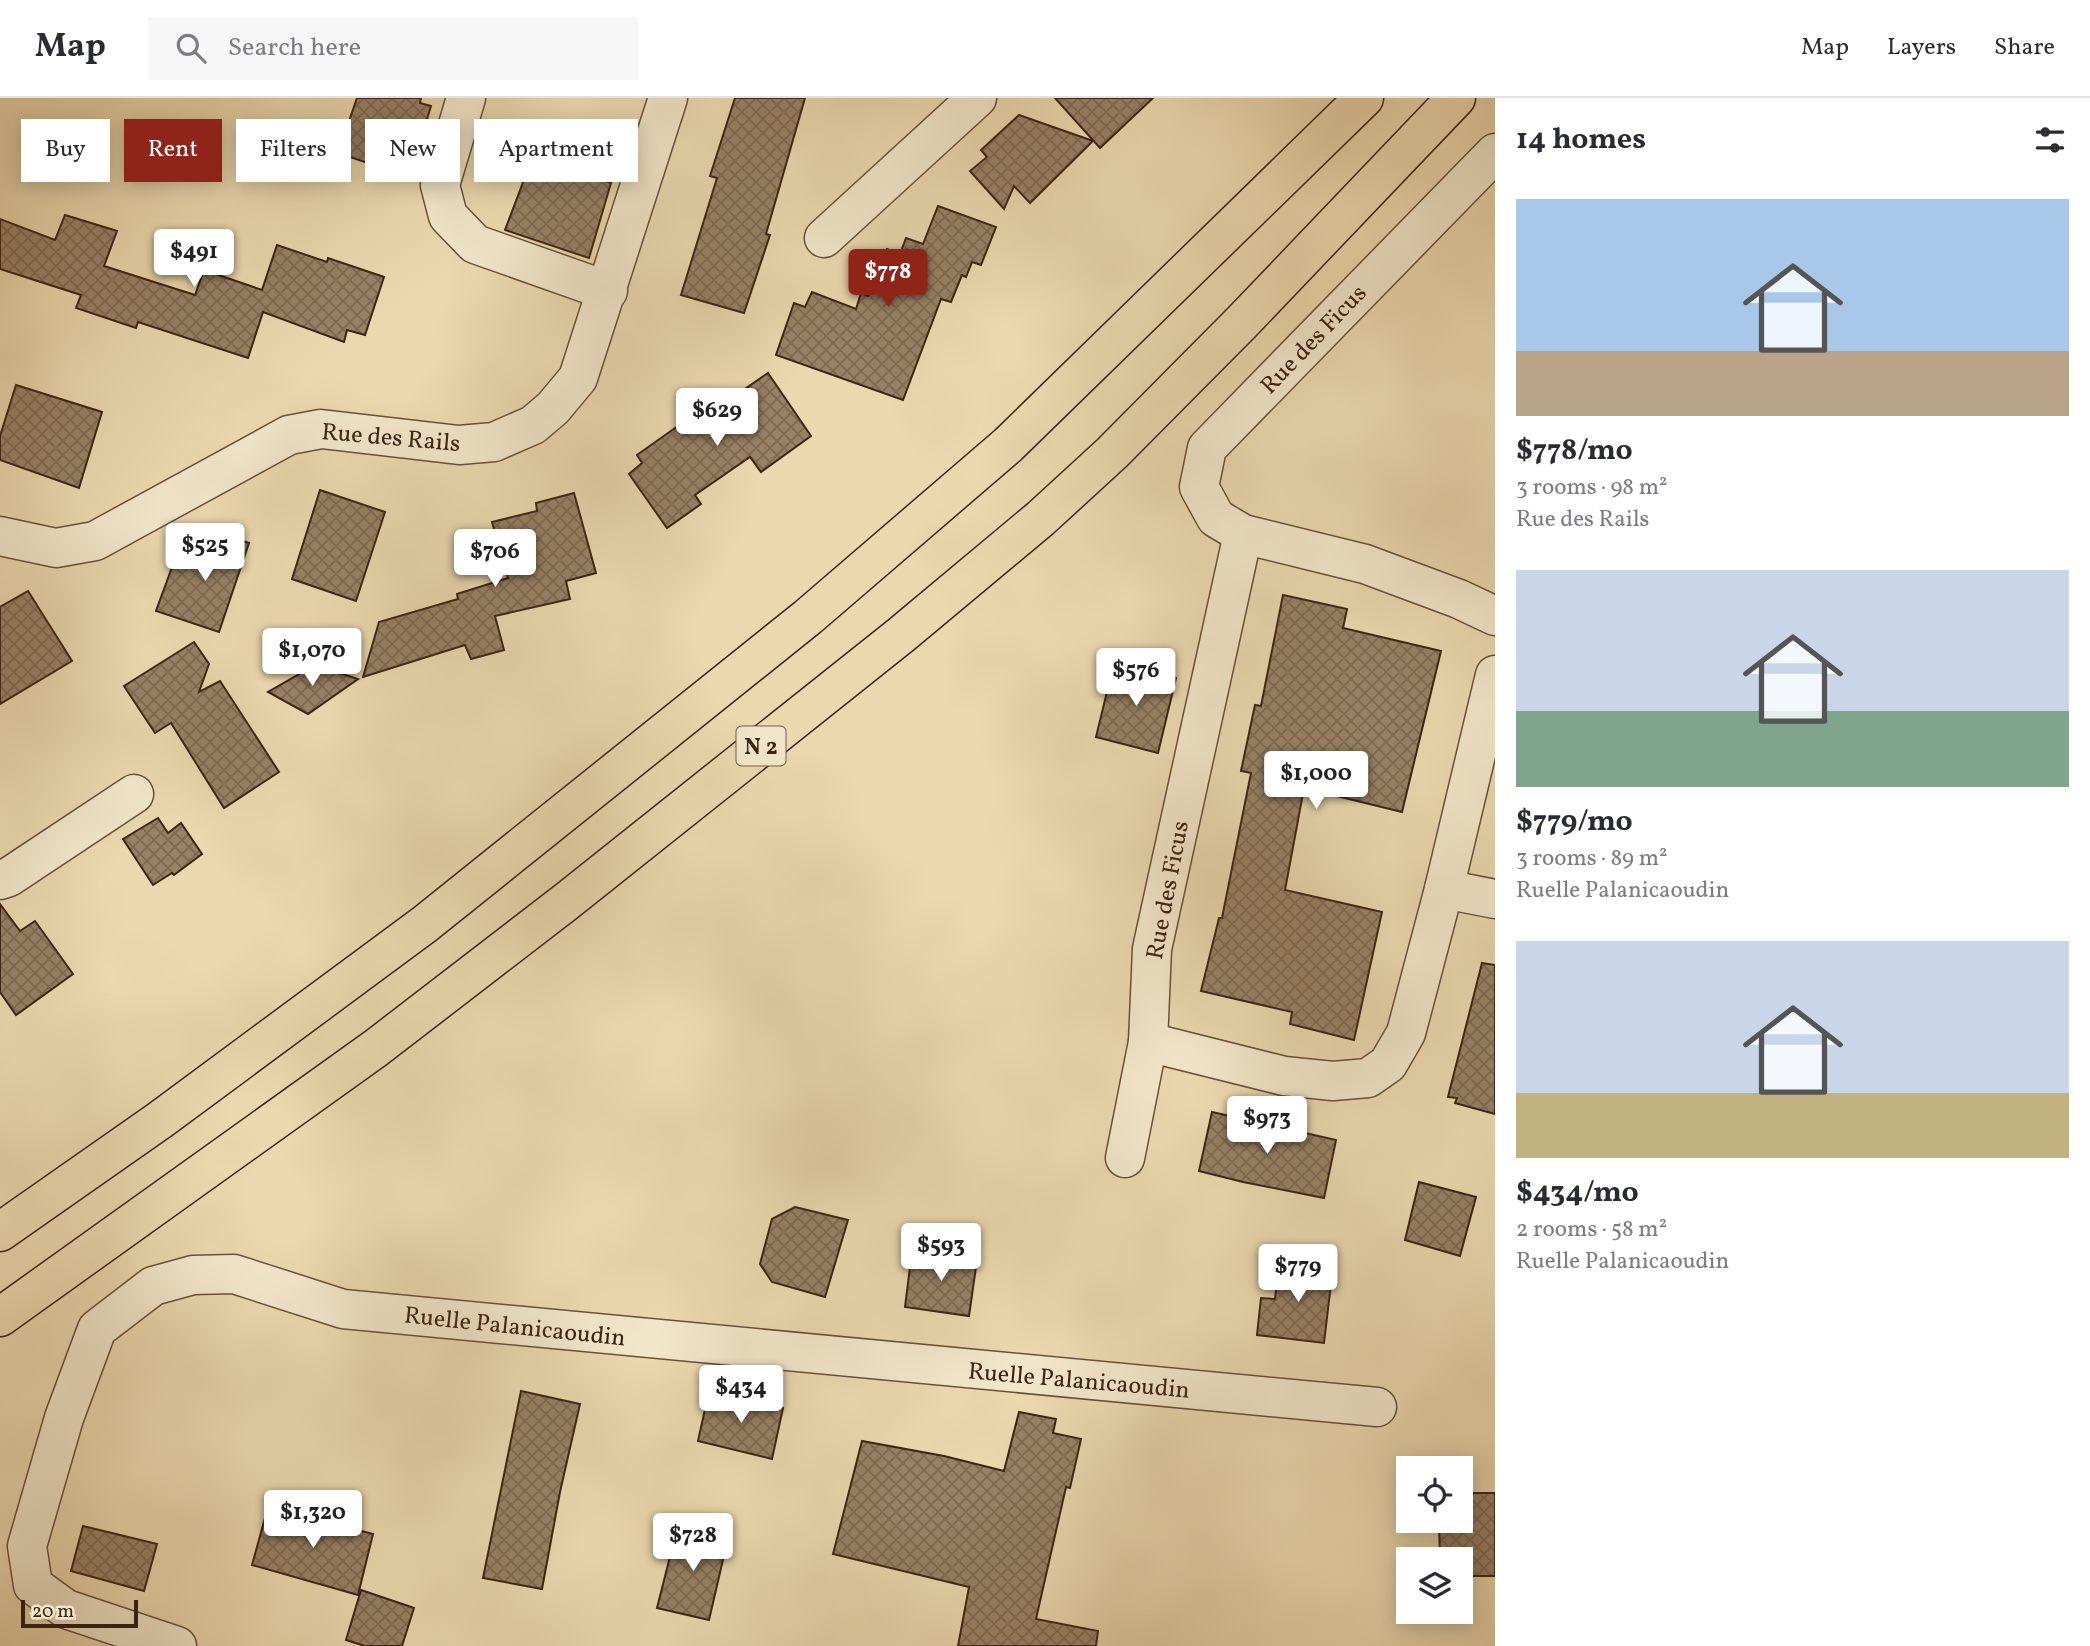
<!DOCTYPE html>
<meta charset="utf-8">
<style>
body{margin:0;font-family:Vollkorn,serif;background:#f7f7f7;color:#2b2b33;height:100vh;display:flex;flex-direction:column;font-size:26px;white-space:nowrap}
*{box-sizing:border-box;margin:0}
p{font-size:23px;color:#7c7c81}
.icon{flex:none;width:38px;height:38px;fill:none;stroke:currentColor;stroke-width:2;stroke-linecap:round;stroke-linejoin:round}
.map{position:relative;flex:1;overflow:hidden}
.side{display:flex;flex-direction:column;background:#fff;width:595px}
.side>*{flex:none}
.banner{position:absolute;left:21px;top:21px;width:665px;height:63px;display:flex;gap:14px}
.buttons{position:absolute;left:1396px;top:1358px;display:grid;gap:14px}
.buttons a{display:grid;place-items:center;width:77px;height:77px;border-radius:0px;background:#fff;box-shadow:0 4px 18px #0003;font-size:35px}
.scale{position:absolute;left:21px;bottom:18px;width:117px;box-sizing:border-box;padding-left:7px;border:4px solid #3e2315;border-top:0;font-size:19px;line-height:24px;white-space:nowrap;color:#3e2315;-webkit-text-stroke:5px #f2e6ca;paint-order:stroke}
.price{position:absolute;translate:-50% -60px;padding:0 16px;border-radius:7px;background:#fff;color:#222;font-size:23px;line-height:46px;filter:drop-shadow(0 2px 4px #0008)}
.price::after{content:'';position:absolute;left:50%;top:42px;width:21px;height:16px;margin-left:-10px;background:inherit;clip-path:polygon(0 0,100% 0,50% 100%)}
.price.current{background:#8f2418;color:#fff}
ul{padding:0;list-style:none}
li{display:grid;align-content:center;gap:14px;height:371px;padding:0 21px}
li span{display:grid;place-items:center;height:217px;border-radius:0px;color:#555}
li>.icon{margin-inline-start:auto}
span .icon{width:126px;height:126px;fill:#fffc;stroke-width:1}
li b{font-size:30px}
h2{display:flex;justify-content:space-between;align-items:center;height:84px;padding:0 21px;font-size:30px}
.pill{padding:0 24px;border-radius:0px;background:#fff;box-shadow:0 4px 18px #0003;font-size:24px;line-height:63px}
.pill.current{background:#8f2418;color:#fff}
header{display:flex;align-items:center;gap:42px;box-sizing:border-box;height:98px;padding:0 35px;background:#fff;border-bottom:2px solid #e1e1e2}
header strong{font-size:33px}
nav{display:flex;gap:38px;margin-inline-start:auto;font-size:24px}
.search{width:490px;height:63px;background:#f7f7f7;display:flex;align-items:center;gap:18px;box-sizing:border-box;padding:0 24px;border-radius:0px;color:#7c7c81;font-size:26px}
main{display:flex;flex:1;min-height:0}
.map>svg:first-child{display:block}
</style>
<header>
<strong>Map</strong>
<div class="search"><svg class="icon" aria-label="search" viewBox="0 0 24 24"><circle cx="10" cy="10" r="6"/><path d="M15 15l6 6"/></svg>Search here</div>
<nav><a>Map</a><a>Layers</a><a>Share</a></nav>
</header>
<main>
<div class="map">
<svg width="1495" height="1548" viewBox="0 0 1495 1548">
<defs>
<pattern id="building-cross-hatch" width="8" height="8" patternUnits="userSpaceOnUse" patternTransform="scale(1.75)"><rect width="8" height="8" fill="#988165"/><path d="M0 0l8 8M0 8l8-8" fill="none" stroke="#7d6952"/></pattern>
</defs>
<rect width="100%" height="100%" fill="#ebd8ae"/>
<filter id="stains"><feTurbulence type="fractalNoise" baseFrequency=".00286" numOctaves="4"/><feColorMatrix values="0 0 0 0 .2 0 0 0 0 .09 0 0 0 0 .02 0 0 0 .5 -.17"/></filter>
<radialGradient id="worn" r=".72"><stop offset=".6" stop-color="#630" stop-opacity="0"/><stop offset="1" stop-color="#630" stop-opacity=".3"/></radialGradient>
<g fill="url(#building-cross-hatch)" stroke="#3e2315" stroke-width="2">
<polygon points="357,0 421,0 420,5 431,8 420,44 415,43 403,77 338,55"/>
<polygon points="735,0 805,0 766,136 770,137 744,215 681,197 717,80 710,78"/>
<polygon points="1055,0 1153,0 1100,50"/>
<polygon points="1019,17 1093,43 1030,105 1014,88 1004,111 970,73 987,59 981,52"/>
<polygon points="533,58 611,85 589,160 505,132"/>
<polygon points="938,108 996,129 981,167 972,164 966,179 962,177 951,204 941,201 903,302 776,257 794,205 805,209 812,194 856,211 861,195 868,198 887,151 900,156 906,140 923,146"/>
<polygon points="65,117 117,133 104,168 195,197 204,172 262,192 277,147 327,164 328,160 384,179 365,237 347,232 344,244 263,214 248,260 138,224 136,230 76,210 81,197 0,171 0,121 55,142"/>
<polygon points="768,275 811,338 761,374 750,359 695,397 701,406 667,430 629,376 642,365 637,357 692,318 697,324"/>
<polygon points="16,287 102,314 79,390 0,362 0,338"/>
<polygon points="320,392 385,414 356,503 292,481"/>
<polygon points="574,395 596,475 566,483 570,501 495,518 504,552 471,561 465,547 363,579 379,524 458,501 457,496 508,480 492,424 537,413 536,405"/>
<polygon points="208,432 249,445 219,534 156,513 175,461 197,469"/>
<polygon points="28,493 72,563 0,606 0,509"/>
<polygon points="1283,497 1347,511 1343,530 1441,553 1402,714 1304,690 1285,792 1382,814 1354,942 1290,926 1292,914 1201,893 1219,820 1222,820 1251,675 1241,673 1255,607 1261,608"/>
<polygon points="194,544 209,566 199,594 220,583 279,674 224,710 171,625 155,635 124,588"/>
<polygon points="1114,565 1176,580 1158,655 1096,639"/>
<polygon points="315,567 358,581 308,616 268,594"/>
<polygon points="158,720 168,735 181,725 202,756 174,777 172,775 153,787 123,741"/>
<polygon points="0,806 20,833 35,823 73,876 16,917 0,894"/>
<polygon points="1482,865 1495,867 1495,1016 1455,1005 1457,1000 1448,999"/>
<polygon points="1212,1014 1336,1042 1324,1100 1243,1084 1199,1073"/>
<polygon points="1419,1084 1476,1099 1460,1158 1405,1142"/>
<polygon points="795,1109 848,1122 825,1199 772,1184 760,1166 772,1121"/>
<polygon points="912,1153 977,1162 969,1218 905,1209"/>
<polygon points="1279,1163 1333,1169 1324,1245 1257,1237 1261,1200 1275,1201"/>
<polygon points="521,1293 580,1306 560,1394 542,1491 483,1480"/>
<polygon points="709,1293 783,1310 772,1361 698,1343"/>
<polygon points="1019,1314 1056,1321 1053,1335 1081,1341 1070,1390 1066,1389 1036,1521 1098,1533 1096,1548 958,1548 969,1489 833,1456 862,1343 944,1358 1004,1373"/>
<polygon points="1461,1395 1495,1395 1495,1478 1461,1478 1461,1461 1440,1461 1439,1423 1461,1423"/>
<polygon points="268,1409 373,1436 358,1497 252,1467"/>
<polygon points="678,1427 728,1440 709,1522 657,1510"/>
<polygon points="83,1428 157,1446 144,1493 71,1473"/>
<polygon points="361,1492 414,1510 402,1548 365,1548 346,1542"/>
</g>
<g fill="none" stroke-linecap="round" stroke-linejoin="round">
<defs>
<g id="minor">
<polyline points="466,0 440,87 448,118 475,146 608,193"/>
<polyline points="1495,55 1207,350 1199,389 1216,420 1243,436 1365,466 1459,501 1495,518"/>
<polyline points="824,140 977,0"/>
<polyline points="0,438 56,450 95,443 289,337 321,331 459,347 494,344 533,327 553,310 578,280 668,0"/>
<polyline points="0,782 9,779 134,696"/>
<polyline points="1444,791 1495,801"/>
<polyline points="1148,944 1284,978 1333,983 1368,980 1388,966 1406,935 1444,791 1495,577"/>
<polyline points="1125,1060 1148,944 1152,851 1243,436"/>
<polyline points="177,1548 66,1511 33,1487 27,1448 64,1320 97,1231 153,1188 193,1177 234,1176 343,1211 1377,1309"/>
</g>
<g id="trunk">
<polyline points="0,1134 160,1022 425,826 808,519 1008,347 1364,0"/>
<polyline points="0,1219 376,950 567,803 901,537 1040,421 1112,355 1243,223 1456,0"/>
</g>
</defs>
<use href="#minor" stroke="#69503b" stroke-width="41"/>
<use href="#trunk" stroke="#3e2315" stroke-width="41"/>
<use href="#minor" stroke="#f2e6ca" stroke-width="38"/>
<use href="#trunk" stroke="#ebd8ae" stroke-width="38"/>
</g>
<g text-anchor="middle" stroke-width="5" stroke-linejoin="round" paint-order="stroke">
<rect fill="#f2e6ca" stroke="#745e4b" stroke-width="2" x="736.5" y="628.5" width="49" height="39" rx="5"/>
<g font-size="23" font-weight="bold" fill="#3e2315">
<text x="761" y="656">N 2</text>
</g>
<g font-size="24" fill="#3e2315" stroke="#f2e6ca">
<text transform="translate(1313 241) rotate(-46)" y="8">Rue des Ficus</text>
<text transform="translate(391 339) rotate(5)" y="8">Rue des Rails</text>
<text transform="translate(1167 792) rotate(-79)" y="8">Rue des Ficus</text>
<text transform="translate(515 1228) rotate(6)" y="8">Ruelle Palanicaoudin</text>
<text transform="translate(1079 1282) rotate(5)" y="8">Ruelle Palanicaoudin</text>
</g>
</g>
<rect width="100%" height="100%" filter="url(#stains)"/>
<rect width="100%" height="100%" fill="url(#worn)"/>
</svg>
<div class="buttons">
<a><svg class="icon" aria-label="locate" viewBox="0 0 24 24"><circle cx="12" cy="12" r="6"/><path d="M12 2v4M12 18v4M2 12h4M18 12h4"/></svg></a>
<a><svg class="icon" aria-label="layers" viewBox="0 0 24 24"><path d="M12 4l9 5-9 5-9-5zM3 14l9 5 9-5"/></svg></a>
</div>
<div class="scale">20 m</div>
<b class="price" style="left:194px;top:191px">$491</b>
<b class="price current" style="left:888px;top:211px">$778</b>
<b class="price" style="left:717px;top:350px">$629</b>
<b class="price" style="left:205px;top:485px">$525</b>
<b class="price" style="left:495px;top:491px">$706</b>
<b class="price" style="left:312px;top:590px">$1,070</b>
<b class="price" style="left:1136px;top:610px">$576</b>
<b class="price" style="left:1316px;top:713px">$1,000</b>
<b class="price" style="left:1267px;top:1058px">$973</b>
<b class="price" style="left:941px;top:1185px">$593</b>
<b class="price" style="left:1298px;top:1206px">$779</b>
<b class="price" style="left:741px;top:1327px">$434</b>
<b class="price" style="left:313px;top:1452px">$1,320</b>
<b class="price" style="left:693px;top:1475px">$728</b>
<div class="banner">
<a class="pill">Buy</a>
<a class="pill current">Rent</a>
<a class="pill">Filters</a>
<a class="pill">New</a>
<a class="pill">Apartment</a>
</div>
</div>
<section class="side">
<h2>14 homes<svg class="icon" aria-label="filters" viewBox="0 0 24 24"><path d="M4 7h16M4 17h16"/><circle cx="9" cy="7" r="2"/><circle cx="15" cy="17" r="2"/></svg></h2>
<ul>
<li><span style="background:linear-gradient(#a9c7e8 70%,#b9a48a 0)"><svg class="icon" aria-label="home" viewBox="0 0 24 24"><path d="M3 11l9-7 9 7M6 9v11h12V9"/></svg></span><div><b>$778/mo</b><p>3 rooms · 98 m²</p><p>Rue des Rails</p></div></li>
<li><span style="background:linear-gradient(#c9d6e8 65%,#7fa58c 0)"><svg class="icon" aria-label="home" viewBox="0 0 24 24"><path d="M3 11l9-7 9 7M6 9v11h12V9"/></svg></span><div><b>$779/mo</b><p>3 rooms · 89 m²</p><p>Ruelle Palanicaoudin</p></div></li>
<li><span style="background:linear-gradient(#c9d6e8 70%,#c2b280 0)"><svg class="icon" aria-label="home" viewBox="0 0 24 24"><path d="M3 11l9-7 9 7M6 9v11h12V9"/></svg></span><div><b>$434/mo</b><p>2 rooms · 58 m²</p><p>Ruelle Palanicaoudin</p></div></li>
</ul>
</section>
</main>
